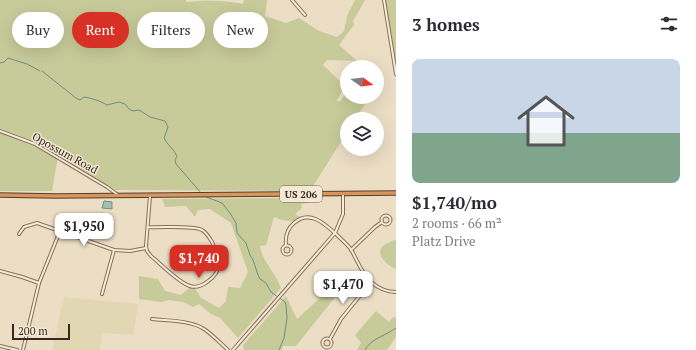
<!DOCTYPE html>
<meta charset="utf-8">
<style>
body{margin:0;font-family:"PT Serif",serif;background:#f7f7f7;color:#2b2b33;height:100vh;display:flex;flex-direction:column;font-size:15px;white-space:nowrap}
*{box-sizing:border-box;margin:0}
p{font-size:13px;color:#7c7c81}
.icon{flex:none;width:22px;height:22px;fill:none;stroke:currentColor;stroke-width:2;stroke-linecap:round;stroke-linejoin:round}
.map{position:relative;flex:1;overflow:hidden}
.side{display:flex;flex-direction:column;background:#fff;width:300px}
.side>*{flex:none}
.top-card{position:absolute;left:12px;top:12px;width:324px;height:36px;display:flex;gap:8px}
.needle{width:26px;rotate:105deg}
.controls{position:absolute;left:340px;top:60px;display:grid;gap:8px}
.controls a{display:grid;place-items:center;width:44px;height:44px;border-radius:50%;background:#fff;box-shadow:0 4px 16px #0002;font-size:20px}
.scale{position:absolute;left:12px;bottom:10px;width:58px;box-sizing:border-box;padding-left:4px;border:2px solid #37291f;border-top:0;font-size:11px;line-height:14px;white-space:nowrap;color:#37291f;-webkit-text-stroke:3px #f4e9d4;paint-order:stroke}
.price{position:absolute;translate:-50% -34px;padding:0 9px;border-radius:8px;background:#fff;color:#222;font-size:13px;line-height:26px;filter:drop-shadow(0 1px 2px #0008)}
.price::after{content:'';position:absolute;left:50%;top:24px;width:12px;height:9px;margin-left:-6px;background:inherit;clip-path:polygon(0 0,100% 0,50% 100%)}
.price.selected{background:#d93025;color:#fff}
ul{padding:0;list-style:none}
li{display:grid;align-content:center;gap:8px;height:212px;padding:0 16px}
li span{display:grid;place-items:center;height:124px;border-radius:8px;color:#555}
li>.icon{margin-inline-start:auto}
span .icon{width:72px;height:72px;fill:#fffc;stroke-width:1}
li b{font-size:17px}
h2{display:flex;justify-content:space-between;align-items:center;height:48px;padding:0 16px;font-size:17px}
.pill{padding:0 14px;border-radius:18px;background:#fff;box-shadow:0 4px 16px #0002;font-size:14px;line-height:36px}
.pill.selected{background:#d93025;color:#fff}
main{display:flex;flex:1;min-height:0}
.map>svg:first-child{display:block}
</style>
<main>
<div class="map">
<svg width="396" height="350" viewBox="0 0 396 350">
<rect width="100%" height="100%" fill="#ecdec5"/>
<polygon fill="#e1d7b3" points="64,297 138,304 134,335 102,333 100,350 52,350"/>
<g fill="#c7ca99">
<path d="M0,0H186V2C206,0 224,0 243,4L244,0H267L265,16L286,23L299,18L319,31L337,37L344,31L347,16L355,0H365L353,21L354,25L339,45L357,61L327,60L323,65L345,86L337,100H336L340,102L347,90V97H364L368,99L355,119H347V132L310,191L115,190L58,157L52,191H0Z"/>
<polygon points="384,0 396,0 396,79"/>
<path d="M305,198L321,200L301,204L302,208L295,214L303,219C293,223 283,221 274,217L266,245L260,246C262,261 276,273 281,288L238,338L220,318L211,314L199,304L193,307L183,302L169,300L161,302L139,299V276L158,279L165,291L181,295L190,287L195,288L201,298L219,308L226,301L228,287L240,288L248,272L231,223L210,209L198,210L195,217L186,206L165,207L162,199Z"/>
<path d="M396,240V269C388,266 373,254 384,245C387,243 392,241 396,240Z"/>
<polygon points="327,279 333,287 344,286 296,346 283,346 282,350 244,350 243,345 286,296 297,319 321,297"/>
<polygon points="376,311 389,322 392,318 396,317 396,337 387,350 357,350 361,343 355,335"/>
</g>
<polygon fill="#a6c0b6" stroke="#6e8d83" points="104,201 112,202 112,209 102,208"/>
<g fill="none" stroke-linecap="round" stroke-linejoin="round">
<g stroke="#6e8d83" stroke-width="1">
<polyline points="0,63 4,62 8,58 27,64 40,71"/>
<path d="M42,71L76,98L80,100L84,97C91,98 101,101 107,105L119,102L125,104L129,109L133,111L139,110L150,117L165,121L168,127L164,138C167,145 174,149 177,156L175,160L176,164L202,194"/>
<polyline points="204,196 222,203 230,213 236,223 237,233 246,243 250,255 253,260 258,275 260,279 266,283 271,292 285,302 286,305 287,318 284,338 279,350"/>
<path d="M365,350C370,339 387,335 396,328"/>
</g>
<defs>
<g id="minor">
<polyline points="292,0 305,15"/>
<polyline points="384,0 396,74"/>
<polyline points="0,131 35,144 107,187 118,195"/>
<circle cx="386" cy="220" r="4.5"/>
<path d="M148,227C160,228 192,225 202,230C207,233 209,237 212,242C215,249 220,256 219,265C218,276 201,290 190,286C179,283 161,264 151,256L147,251L146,246L150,196"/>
<polyline points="19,234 24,227 37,223 114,250 130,251 146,248"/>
<path d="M286,245C285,236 287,229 294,223C310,209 325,224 337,235C341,239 346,243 350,248C357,259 361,273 371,282C378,288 387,292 396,292"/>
<circle cx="287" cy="250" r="4.5"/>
<polyline points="351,250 375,227 382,222"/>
<polyline points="0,271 22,277 39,283"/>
<polyline points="102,294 114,250"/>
<path d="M152,319C168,321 190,320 204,329C213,335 220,343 228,350"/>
<circle cx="327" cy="343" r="4.5"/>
<polyline points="330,339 341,319 371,282"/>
<polyline points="0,346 17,350"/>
<polyline points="23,350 39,283 60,231"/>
<polyline points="233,350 335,233 343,214 343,193"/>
</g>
<polyline id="highway" points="0,195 56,196 396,193"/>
</defs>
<use href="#minor" stroke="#866f5c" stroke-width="4"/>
<use href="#highway" stroke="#543e30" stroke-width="5.5"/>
<use href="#minor" stroke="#f7ecd8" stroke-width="2"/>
<use href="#highway" stroke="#d7975a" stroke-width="3.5"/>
</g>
<g text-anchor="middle" stroke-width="3" stroke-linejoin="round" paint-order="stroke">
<rect fill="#f4e9d4" stroke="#706355" stroke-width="1" x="280" y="186" width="42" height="16" rx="3"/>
<g font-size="10" font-weight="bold" fill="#37291f">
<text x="301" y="198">US 206</text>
</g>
<g font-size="11" fill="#37291f" stroke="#f4e9d4">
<text transform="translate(65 153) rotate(29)" y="4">Opossum Road</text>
</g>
</g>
</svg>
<div class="controls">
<a><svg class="needle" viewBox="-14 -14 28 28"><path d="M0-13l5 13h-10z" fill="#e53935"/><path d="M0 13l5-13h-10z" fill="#7c7c81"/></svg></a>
<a><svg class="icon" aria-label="layers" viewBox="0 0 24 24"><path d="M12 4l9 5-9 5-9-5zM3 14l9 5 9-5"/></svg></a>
</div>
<div class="scale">200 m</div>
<b class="price" style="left:84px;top:247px">$1,950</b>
<b class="price selected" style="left:199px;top:279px">$1,740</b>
<b class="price" style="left:343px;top:305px">$1,470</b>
<div class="top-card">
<a class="pill">Buy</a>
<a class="pill selected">Rent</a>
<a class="pill">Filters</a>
<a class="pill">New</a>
</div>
</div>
<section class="side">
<h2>3 homes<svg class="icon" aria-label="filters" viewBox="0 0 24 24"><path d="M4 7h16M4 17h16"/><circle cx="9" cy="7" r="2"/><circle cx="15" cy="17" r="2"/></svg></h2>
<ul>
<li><span style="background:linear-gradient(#c9d6e8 60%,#7fa58c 0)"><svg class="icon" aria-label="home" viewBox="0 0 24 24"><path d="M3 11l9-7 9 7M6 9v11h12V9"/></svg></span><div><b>$1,740/mo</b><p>2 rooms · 66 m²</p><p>Platz Drive</p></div></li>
</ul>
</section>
</main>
